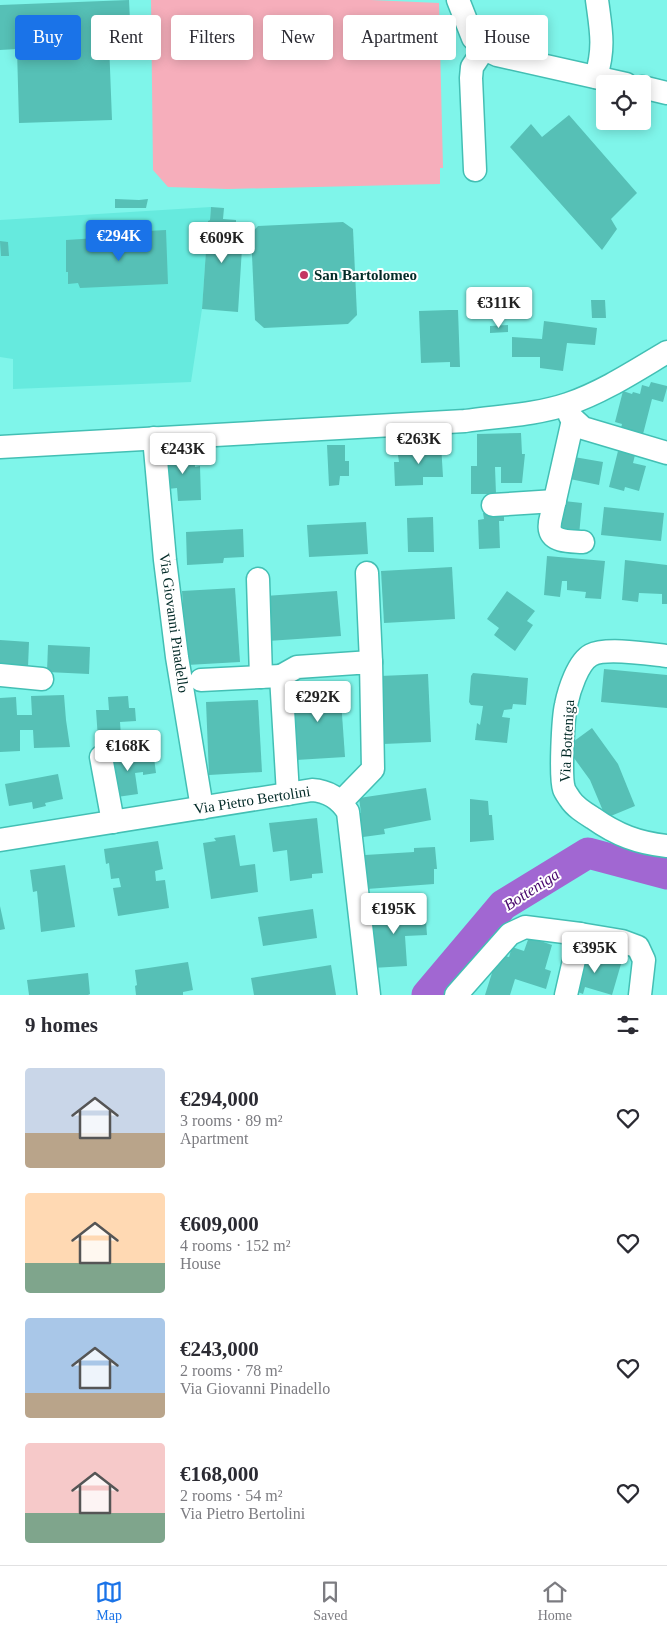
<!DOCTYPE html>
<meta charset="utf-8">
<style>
body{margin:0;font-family:Georgia,serif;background:#f2f2f3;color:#2b2b33;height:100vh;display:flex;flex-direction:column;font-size:19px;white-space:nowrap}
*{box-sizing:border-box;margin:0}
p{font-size:16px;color:#7c7c81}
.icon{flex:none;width:28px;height:28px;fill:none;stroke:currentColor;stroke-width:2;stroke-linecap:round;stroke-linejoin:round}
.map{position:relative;height:995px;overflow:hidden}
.sheet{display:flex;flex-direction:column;background:#fff;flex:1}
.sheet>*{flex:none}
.banner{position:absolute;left:15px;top:15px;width:638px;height:45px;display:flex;gap:10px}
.tools{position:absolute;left:596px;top:75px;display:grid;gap:10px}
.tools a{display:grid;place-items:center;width:55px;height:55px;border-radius:5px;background:#fff;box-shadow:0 2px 12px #0003;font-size:25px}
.price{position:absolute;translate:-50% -42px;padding:0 11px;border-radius:5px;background:#fff;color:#222;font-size:16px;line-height:32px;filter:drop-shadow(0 1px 2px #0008)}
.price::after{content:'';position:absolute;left:50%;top:30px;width:15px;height:11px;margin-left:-8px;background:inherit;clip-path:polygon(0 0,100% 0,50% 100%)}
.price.selected{background:#1a73e8;color:#fff}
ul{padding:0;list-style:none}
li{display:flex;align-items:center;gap:15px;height:125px;padding:0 25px}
li span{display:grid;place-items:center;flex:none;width:140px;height:100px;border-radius:5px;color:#555}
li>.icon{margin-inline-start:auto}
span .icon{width:60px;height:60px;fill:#fffc;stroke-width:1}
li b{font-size:21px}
h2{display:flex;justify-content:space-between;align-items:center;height:60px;padding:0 25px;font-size:21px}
.pill{padding:0 18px;border-radius:5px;background:#fff;box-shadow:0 2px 12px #0003;font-size:18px;line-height:45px}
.pill.selected{background:#1a73e8;color:#fff}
.menu{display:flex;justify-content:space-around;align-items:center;height:70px;border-top:1px solid #e1e1e2;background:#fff;font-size:14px;color:#7c7c81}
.menu a{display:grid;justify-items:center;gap:2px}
.menu .selected{color:#1a73e8}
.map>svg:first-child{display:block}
</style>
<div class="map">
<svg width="667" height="995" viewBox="0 0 667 995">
<rect width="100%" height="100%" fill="#7ff5ea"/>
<polygon fill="#66eade" points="211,207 210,220 208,222 202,309 191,382 13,389 13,359 0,357 0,220"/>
<polygon fill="#f6aebb" points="151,0 371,0 439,3 443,168 440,168 440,184 228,189 168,187 153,170"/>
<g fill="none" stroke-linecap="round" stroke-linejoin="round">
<polyline stroke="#a167d2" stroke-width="31" points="427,995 503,905 588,853 667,874"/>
</g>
<g fill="#56c0b6">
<polygon points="129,0 131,42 109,43 112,120 19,123 17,49 0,50 0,5"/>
<polygon points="569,115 637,193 611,219 617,229 602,250 510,147 531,124 542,137"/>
<polygon points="115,199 139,200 148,199 146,208 115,208"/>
<polygon points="211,207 224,208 223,219 236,220 236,230 243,232 238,312 202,309 208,221 210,220"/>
<polygon points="343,222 353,229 357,315 348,324 264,328 255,320 251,234 258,226"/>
<polygon points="166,230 168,284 80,288 78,283 68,284 68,272 66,272 66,240 97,238 97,248 128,246 128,232"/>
<polygon points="0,241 8,242 9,256 1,256"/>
<polygon points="591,300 605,300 606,318 592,318"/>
<polygon points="449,310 458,310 460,367 450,367 450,362 421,363 419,311"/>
<polygon points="544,321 597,328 595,345 567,343 563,371 540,368 540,357 512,357 512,337 542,339"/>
<polygon points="508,325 508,332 490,333 490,326"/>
<polygon points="651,382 667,386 667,388 663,402 652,399 642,438 620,432 622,424 615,422 623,391 632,394 633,392 640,394 642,385 649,387"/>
<polygon points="521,433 522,454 525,454 522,483 501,483 501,467 495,467 496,494 471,494 471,466 477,466 477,434"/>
<polygon points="441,444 443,477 423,477 423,485 395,486 394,462 399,462 398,455 407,454 407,445"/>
<polygon points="327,445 345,445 345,461 349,461 349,476 340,476 339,485 329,486"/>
<polygon points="194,451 195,467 200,466 201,500 178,501 177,488 168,489 161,453"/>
<polygon points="618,451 635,455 633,463 646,466 639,491 625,487 624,491 609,487"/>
<polygon points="574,457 603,462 599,485 570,479"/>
<polygon points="564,501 582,503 579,535 561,533"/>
<polygon points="604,507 664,513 661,541 601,535"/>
<polygon points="504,512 504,521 499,521 500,548 479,549 478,520 484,519 483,513"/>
<polygon points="433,517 434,552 408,552 407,518"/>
<polygon points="366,522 368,554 309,557 307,525"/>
<polygon points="243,529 244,557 224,558 223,563 187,565 186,532"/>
<polygon points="547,556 605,561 601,599 585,598 586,592 567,590 567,581 562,581 560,597 544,595"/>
<polygon points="625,560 667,565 667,604 662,604 662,594 639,593 638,602 622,600"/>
<polygon points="452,567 455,619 384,623 381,571"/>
<polygon points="235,588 240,662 187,665 182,591"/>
<polygon points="337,591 341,636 268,641 265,596"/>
<polygon points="507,591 535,611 527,621 533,625 515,651 494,635 499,628 487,619"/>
<polygon points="0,640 29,642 28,667 0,665"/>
<polygon points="48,645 90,647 89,674 47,672"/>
<polygon points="604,669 667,675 667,708 601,702"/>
<polygon points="473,673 528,678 526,705 513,704 512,709 504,710 502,717 510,718 507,743 475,740 477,723 480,725 483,706 471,705 469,702 471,676"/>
<polygon points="428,674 431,742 383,744 380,676"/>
<polygon points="340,686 345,757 296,760 291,689"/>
<polygon points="64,695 66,720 70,747 34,748 33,730 20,730 20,751 0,752 0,698 16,697 17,715 32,715 31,696"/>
<polygon points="128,696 129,708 135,708 136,721 120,722 121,737 98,739 96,710 109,710 108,697"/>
<polygon points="258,700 262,772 209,775 206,702"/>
<polygon points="592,728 618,764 635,806 606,818 590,780 566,747"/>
<polygon points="153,750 156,773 143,775 143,772 135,773 138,794 110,798 104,758"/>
<polygon points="58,774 63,799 45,803 46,806 33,809 32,802 9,806 5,784"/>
<polygon points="426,788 431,820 384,829 385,834 363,837 358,813 361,813 359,798"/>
<polygon points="470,799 488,801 489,815 492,815 494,840 470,842"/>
<polygon points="317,818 323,873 312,874 312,878 290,881 287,850 273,852 269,823"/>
<polygon points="235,835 240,866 255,864 258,892 211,899 203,843 216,841 214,838"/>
<polygon points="158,841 163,869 155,871 156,881 165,880 169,908 118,916 113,888 121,887 119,878 111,879 109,863 106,864 104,849"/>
<polygon points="435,847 437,869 434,869 434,884 367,889 365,855 414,852 414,848"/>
<polygon points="65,865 75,927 41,932 37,891 33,892 30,870"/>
<polygon points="0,906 5,929 0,930"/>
<polygon points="399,907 425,907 427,935 405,936 407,966 372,968 368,913 399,911"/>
<polygon points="313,909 317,938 263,946 258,917"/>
<polygon points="529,937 552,945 545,969 551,971 546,989 515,979 510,995 485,995 498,954 509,957 512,947 524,951"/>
<polygon points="578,951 621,964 612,995 585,987 583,994 573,990"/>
<polygon points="188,962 193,990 183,992 183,995 136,995 135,986 137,985 135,970"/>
<polygon points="331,965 336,995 254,995 251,978"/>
<polygon points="88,973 90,994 88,995 29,995 27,980"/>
</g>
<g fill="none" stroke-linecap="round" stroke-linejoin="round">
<defs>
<g id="minor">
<polyline points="458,0 473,38 484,49 497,55 626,84"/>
<path d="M596,77C605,47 601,30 597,0"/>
<polyline points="642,87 667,93"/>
<polyline points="475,170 471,78 472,67 484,49"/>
<polyline points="567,408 570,416 583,428 667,453"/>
<path d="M573,420L550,522C550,525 549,528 550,530C553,543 574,541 583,542"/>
<polyline points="154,438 165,560 177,657 202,808"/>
<path d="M0,447L465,421C499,416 535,415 568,404C603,392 635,371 667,352"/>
<polyline points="493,505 555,501"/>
<polyline points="367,573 371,662"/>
<polyline points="258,579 261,677"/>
<path d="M667,656C649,654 606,647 591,655C578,662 569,690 566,705C563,718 560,777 564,789C565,792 568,796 570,799C575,807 585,813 593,818C617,835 638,843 667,846"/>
<polyline points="0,675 42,679"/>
<polyline points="281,676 297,667 371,662 373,769 341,802"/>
<polyline points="201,680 281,676 288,794"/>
<polyline points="101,757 113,822"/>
<path d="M0,840L312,790C328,791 340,799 348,812L369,995"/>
<polyline points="580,934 622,941 638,947 644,960 640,995"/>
<polyline points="456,995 510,934 525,927 580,934 566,995"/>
</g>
</defs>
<use href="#minor" stroke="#43bfb4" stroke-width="25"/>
<use href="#minor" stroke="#fff" stroke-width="22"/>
</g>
<circle fill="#c43661" stroke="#fff" stroke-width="2" cx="304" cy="275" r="5"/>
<g text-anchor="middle" stroke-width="4" stroke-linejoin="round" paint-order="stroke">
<g font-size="15" font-weight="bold" fill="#022a27" stroke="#fff" text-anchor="start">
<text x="314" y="280">San Bartolomeo</text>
</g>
<g font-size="15" fill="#022a27" stroke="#fff">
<text transform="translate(174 623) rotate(82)" y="5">Via Giovanni Pinadello</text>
<text transform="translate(567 741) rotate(-87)" y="5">Via Botteniga</text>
<text transform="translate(252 800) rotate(-9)" y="5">Via Pietro Bertolini</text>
</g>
<g font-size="16" font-style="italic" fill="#47066d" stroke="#fff">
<text transform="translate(531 889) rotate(-33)" y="6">Botteniga</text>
</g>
</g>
</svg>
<div class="tools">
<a><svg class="icon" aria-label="locate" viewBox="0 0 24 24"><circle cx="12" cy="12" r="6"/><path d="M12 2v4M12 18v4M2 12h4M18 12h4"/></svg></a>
</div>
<b class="price selected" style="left:119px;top:262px">€294K</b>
<b class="price" style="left:222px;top:264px">€609K</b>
<b class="price" style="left:499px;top:329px">€311K</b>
<b class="price" style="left:419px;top:465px">€263K</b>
<b class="price" style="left:183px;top:475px">€243K</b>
<b class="price" style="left:318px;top:723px">€292K</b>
<b class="price" style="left:128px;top:772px">€168K</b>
<b class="price" style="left:394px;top:935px">€195K</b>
<b class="price" style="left:595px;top:974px">€395K</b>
<div class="banner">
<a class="pill selected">Buy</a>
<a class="pill">Rent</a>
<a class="pill">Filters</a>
<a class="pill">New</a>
<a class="pill">Apartment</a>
<a class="pill">House</a>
</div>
</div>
<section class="sheet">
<h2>9 homes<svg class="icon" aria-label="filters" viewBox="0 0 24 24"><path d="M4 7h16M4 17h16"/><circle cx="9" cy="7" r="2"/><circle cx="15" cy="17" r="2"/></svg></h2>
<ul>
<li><span style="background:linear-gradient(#c9d6e8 65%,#b9a48a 0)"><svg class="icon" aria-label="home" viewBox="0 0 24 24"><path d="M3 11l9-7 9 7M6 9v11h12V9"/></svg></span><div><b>€294,000</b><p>3 rooms · 89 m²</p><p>Apartment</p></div><svg class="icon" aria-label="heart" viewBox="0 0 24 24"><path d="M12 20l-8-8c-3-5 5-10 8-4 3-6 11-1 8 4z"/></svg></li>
<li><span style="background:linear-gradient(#ffd9b3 70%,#7fa58c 0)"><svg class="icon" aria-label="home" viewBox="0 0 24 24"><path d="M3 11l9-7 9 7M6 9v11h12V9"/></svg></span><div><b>€609,000</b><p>4 rooms · 152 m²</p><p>House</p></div><svg class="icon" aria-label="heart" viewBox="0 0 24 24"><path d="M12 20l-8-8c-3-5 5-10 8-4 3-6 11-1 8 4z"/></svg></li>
<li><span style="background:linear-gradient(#a9c7e8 75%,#b9a48a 0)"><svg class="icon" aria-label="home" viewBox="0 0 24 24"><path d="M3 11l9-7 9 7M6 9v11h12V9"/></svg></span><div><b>€243,000</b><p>2 rooms · 78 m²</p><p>Via Giovanni Pinadello</p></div><svg class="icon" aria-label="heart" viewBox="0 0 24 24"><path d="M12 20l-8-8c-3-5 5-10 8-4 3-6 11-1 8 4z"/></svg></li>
<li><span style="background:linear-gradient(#f6c9c9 70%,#7fa58c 0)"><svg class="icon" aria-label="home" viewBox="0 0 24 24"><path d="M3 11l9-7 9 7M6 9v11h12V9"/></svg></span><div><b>€168,000</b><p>2 rooms · 54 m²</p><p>Via Pietro Bertolini</p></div><svg class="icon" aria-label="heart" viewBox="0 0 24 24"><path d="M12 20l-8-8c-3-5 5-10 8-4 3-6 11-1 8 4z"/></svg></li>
</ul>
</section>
<nav class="menu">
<a class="selected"><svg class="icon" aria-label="map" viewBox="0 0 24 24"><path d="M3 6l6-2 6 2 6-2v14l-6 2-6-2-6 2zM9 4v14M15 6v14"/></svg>Map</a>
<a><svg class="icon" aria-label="saved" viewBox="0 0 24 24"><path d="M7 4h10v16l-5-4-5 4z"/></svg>Saved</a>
<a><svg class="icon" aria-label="home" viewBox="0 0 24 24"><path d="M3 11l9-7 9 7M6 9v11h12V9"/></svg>Home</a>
</nav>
